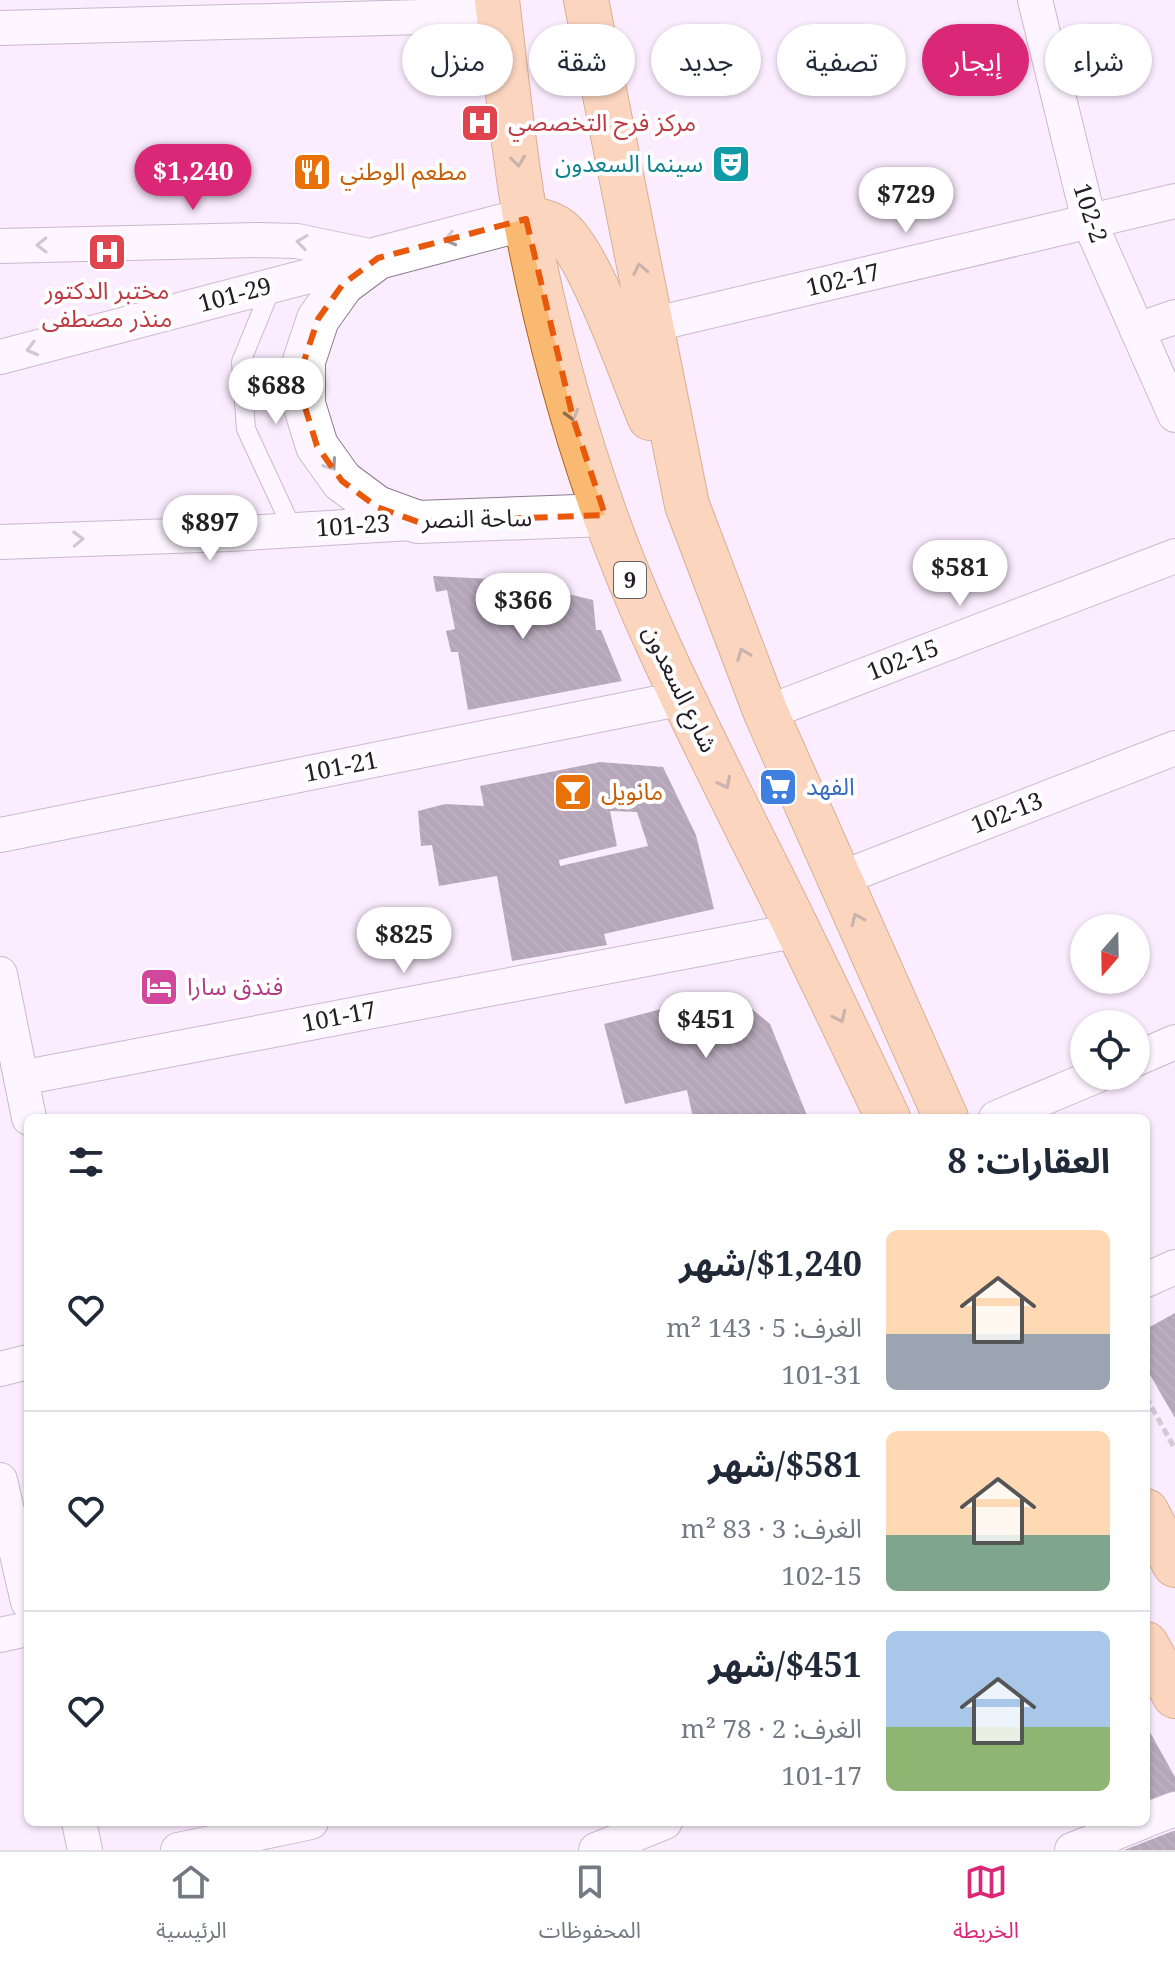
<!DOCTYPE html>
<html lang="ar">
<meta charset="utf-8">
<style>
body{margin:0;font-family:"Noto Serif","Noto Sans Arabic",serif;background:#f2f2f3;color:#1f2937;direction:rtl;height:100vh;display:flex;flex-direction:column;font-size:30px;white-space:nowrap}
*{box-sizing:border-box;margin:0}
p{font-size:26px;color:#747a83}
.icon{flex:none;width:44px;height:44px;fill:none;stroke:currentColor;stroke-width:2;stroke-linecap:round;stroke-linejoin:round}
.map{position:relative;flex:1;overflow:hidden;direction:ltr}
.side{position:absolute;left:24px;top:1114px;width:1126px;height:712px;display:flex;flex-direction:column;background:#fff;border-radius:12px;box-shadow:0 2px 6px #0004;direction:rtl}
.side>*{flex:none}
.top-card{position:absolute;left:24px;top:24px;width:1128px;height:72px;direction:rtl;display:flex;gap:16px}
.needle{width:52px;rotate:200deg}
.tools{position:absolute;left:1070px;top:914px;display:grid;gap:16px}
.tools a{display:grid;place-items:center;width:80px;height:80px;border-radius:50%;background:#fff;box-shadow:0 2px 6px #0004;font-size:40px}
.price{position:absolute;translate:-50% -68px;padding:0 18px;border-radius:28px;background:#fff;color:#222;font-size:26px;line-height:52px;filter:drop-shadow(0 2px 4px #0008)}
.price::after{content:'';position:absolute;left:50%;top:48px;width:24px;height:18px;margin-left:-12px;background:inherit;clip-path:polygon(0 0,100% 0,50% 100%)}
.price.current{background:#db2777;color:#fff}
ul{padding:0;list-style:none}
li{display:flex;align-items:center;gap:24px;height:200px;padding:0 40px}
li+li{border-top:2px solid #e0e1e3}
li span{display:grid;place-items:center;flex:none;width:224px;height:160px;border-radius:12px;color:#555}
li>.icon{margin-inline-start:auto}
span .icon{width:96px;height:96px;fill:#fffc;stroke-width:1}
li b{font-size:34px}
h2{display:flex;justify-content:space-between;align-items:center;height:96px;padding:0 40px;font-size:34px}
.chip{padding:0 28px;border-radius:36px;background:#fff;box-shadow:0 2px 6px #0004;font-size:28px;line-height:72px}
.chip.current{background:#db2777;color:#fff}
.dock{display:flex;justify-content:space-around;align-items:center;height:112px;border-top:2px solid #e0e1e3;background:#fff;font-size:22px;color:#747a83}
.dock a{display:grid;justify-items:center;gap:4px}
.dock .current{color:#db2777}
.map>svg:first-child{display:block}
</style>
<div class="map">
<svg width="1175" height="1850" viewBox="0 0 1175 1850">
<defs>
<pattern id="building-back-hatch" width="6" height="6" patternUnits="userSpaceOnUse" patternTransform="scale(2)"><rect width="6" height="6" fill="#615165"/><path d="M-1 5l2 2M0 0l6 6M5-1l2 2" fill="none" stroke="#736677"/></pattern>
</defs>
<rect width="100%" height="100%" fill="#fcecff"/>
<g fill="url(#building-back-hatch)" fill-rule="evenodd">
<polygon points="433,576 510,580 593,600 596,630 601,630 622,681 468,710 458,652 451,652 446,631 455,629 447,590 436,592"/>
<path d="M600,762L663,767L696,835L714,909L604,934L607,945L512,961L497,876L439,886L432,845L421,846L418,811L445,804L484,806L480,786ZM610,811L637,812L648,846L560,866L559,860L617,846Z"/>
<polygon points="719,994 746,1004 770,1024 808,1118 693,1118 687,1090 625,1104 604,1024"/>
<polygon points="1175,1313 1175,1418 1146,1368 1146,1329"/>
<polygon points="1146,1725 1175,1777 1175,1794 1146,1807"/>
<polygon points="1173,1831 1175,1831 1175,1850 1124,1850"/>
</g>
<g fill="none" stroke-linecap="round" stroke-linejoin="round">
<defs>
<polyline id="service" points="272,286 241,362 246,429 293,530"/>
<g id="minor">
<polyline points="1035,0 1089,221 1175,415"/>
<polyline points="0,28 499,15"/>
<polyline points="0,246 260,240 297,241 374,257"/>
<polyline points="651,325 1175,201"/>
<polyline points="1137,330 1175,317"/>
<polyline points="0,357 370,260"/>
<polyline points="0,542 230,534 411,523"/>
<polyline points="766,713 1175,556"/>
<polyline points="0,835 683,698"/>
<polyline points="839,879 1175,748"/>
<polyline points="0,974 29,1118"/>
<polyline points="1136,1059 1175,1042"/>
<polyline points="21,1078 799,930"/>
<polyline points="996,1118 1096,1076"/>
<polyline points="1146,1280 1175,1267"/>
<polyline points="0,1369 28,1362"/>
<polyline points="0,1480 28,1602"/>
<polyline points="0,1635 28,1629"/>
<polyline points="1146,1820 1175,1809"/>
<polyline points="79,1822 85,1850"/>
<polyline points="178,1850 311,1822"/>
<polyline points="596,1850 665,1822"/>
<polyline points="1072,1850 1142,1822"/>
</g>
<polyline id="tertiary" points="526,219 378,258 343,284 318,319 304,361 304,404 317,446 342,481 377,507 418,522 605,515"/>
<g id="primary">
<path d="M497,0C506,74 513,149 526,222C545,322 571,420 605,515C645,627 700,733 753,840C800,932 844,1025 888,1118"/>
<polyline points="586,0 687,505 766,713 946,1118"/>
<path d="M526,219C539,220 549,222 560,230C590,253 633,378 650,418"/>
<polyline points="1146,1511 1175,1565"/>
<polyline points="1146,1644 1175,1696"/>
</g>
</defs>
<use href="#service" stroke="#8d7b90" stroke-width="20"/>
<use href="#minor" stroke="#8d7b90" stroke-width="36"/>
<use href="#tertiary" stroke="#8d7b90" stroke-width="44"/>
<use href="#primary" stroke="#ac6418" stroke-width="46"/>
<polyline stroke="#a89caa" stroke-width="5" stroke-dasharray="8 4" stroke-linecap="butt" points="1146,1397 1175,1449"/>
<use href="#service" stroke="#fff" stroke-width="18"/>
<use href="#minor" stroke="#fff" stroke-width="34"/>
<use href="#tertiary" stroke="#fff" stroke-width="42"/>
<use href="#primary" stroke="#fab970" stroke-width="44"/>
</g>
<defs><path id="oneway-chevron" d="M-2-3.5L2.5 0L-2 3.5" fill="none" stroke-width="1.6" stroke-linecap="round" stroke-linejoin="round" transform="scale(2)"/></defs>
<g stroke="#8f6b4a">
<use href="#oneway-chevron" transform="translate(518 161) rotate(83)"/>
<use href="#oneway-chevron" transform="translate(640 269) rotate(-101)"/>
<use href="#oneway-chevron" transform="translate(572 415) rotate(74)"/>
<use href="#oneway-chevron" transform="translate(743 654) rotate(-111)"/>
<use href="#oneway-chevron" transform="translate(725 783) rotate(63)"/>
<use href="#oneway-chevron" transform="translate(857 919) rotate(-114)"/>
<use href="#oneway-chevron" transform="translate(840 1017) rotate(65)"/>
</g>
<g stroke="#9c999d">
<use href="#oneway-chevron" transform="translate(450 239) rotate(165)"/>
<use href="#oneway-chevron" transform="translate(302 242) rotate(-172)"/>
<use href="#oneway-chevron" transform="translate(42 245) rotate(179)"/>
<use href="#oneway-chevron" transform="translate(32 349) rotate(165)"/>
<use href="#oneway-chevron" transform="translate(331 465) rotate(55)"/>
<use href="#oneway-chevron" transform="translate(78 539) rotate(-2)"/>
</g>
<path d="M0 0H1175V1850H0ZM526,219L573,418L605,515L418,522L377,507L342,481L317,446L304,404V361L318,319L343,284L378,258Z" fill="#fcecff" fill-opacity=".55" fill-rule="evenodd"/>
<path fill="none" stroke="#e8590c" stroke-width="6" stroke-dasharray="16 10" stroke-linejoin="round" d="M526,219L573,418L605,515L418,522L377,507L342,481L317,446L304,404V361L318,319L343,284L378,258Z"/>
<defs>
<symbol id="hospital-square" viewBox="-11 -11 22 22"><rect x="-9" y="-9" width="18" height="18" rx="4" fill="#e0444e" stroke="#fff"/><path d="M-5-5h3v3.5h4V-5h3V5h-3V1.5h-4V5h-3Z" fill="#fff"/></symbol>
<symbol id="theatre-square" viewBox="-11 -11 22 22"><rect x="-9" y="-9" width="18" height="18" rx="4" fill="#0f9aa8" stroke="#fff"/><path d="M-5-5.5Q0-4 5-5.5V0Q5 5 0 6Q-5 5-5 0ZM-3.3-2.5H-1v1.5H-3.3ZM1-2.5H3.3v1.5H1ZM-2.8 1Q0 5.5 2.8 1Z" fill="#fff"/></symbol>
<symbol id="restaurant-square" viewBox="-11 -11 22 22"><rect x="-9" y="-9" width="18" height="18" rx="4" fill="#e8710a" stroke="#fff"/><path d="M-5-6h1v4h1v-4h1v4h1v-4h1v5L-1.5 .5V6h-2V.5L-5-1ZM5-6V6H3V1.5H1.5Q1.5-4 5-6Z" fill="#fff"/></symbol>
<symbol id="supermarket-square" viewBox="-11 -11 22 22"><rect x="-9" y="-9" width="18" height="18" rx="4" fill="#3f7fe0" stroke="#fff"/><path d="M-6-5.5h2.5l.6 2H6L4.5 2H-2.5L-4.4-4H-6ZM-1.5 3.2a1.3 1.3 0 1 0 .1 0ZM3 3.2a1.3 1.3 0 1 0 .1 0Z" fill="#fff"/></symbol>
<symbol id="bar-square" viewBox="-11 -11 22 22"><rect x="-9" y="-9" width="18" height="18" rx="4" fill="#e8710a" stroke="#fff"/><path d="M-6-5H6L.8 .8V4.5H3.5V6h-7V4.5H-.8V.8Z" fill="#fff"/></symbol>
<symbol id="hotel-square" viewBox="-11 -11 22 22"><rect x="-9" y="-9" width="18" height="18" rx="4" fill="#d1479c" stroke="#fff"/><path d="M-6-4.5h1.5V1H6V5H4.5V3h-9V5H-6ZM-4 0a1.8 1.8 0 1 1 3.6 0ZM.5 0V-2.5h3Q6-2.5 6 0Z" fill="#fff"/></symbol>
</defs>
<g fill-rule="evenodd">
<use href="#hospital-square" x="458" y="101" width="44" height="44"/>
<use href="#theatre-square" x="709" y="142" width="44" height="44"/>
<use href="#restaurant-square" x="290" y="150" width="44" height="44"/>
<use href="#hospital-square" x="85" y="230" width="44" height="44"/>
<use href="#supermarket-square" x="756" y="765" width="44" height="44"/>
<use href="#bar-square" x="551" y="770" width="44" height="44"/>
<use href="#hotel-square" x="137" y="965" width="44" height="44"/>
</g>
<g text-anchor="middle" stroke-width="8" stroke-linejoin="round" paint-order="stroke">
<rect fill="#fff" stroke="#666166" stroke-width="2" x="614" y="562" width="32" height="36" rx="6"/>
<g font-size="22" font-weight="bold" fill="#241d25">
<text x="630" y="588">9</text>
</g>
<g font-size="24" fill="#be3a42" stroke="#fff" text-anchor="start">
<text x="508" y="131">مركز فرح التخصصي</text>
<text x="107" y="299" text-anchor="middle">مختبر الدكتور<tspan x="107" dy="28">منذر مصطفى</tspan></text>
</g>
<g font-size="24" fill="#0d838f" stroke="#fff" text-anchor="end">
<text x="703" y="172">سينما السعدون</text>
</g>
<g font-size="24" fill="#c56008" stroke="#fff" text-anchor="start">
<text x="340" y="180">مطعم الوطني</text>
<text x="601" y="800">مانويل</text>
</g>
<g font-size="24" fill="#241d25" stroke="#fff">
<text transform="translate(1090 213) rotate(72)" y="8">102-2</text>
<text transform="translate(843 280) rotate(-13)" y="8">102-17</text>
<text transform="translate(235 295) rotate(-15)" y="8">101-29</text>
<text transform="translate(477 519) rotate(-1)" y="8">ساحة النصر</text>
<text transform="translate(353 526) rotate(-4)" y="8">101-23</text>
<text transform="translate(903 660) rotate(-21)" y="8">102-15</text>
<text transform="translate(680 689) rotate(64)" y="8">شارع السعدون</text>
<text transform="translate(341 767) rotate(-11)" y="8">101-21</text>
<text transform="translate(1007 813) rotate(-21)" y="8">102-13</text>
<text transform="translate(339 1017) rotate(-11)" y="8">101-17</text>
</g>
<g font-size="24" fill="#366cbe" stroke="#fff" text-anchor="start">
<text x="806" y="795">الفهد</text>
</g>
<g font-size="24" fill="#b23c85" stroke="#fff" text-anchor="start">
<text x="187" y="995">فندق سارا</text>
</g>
</g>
</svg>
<div class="tools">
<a><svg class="needle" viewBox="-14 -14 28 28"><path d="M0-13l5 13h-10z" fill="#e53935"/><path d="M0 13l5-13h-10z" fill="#747a83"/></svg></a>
<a><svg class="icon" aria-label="locate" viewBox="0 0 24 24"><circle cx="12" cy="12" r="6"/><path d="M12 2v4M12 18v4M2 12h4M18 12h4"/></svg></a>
</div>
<b class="price current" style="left:193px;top:212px">$1,240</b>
<b class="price" style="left:906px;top:235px">$729</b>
<b class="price" style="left:276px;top:426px">$688</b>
<b class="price" style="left:210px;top:563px">$897</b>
<b class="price" style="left:960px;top:608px">$581</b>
<b class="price" style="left:523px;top:641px">$366</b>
<b class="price" style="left:404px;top:975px">$825</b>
<b class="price" style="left:706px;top:1060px">$451</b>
<div class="top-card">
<a class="chip">شراء</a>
<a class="chip current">إيجار</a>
<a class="chip">تصفية</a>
<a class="chip">جديد</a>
<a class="chip">شقة</a>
<a class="chip">منزل</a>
</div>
<section class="side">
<h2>العقارات: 8<svg class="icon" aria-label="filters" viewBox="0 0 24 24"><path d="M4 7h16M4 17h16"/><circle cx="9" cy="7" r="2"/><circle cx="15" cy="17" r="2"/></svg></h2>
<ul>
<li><span style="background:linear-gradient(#ffd9b3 65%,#9aa5b1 0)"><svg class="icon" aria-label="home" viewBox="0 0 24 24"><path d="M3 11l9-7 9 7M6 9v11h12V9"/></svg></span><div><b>$1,240/شهر</b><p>الغرف: 5 · 143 m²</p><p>101-31</p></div><svg class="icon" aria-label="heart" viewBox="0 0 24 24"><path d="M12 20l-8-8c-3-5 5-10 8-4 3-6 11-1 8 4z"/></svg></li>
<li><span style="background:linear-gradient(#ffd9b3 65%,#7fa58c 0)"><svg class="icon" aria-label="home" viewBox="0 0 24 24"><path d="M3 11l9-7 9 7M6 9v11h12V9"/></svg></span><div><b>$581/شهر</b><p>الغرف: 3 · 83 m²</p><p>102-15</p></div><svg class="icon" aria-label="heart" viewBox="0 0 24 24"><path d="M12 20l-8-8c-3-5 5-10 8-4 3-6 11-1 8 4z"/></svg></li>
<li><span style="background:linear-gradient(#a9c7e8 60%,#8fb573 0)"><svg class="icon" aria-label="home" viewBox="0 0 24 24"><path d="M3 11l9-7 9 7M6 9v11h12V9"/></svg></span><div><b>$451/شهر</b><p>الغرف: 2 · 78 m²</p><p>101-17</p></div><svg class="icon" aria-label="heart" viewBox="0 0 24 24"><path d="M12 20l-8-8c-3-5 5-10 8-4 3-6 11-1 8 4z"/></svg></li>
</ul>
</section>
</div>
<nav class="dock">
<a class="current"><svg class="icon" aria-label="map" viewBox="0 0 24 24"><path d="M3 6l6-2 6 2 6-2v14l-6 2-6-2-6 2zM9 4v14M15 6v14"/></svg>الخريطة</a>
<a><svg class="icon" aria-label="saved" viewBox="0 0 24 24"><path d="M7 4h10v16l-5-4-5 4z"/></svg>المحفوظات</a>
<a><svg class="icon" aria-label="home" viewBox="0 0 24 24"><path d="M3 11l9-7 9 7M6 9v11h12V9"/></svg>الرئيسية</a>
</nav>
